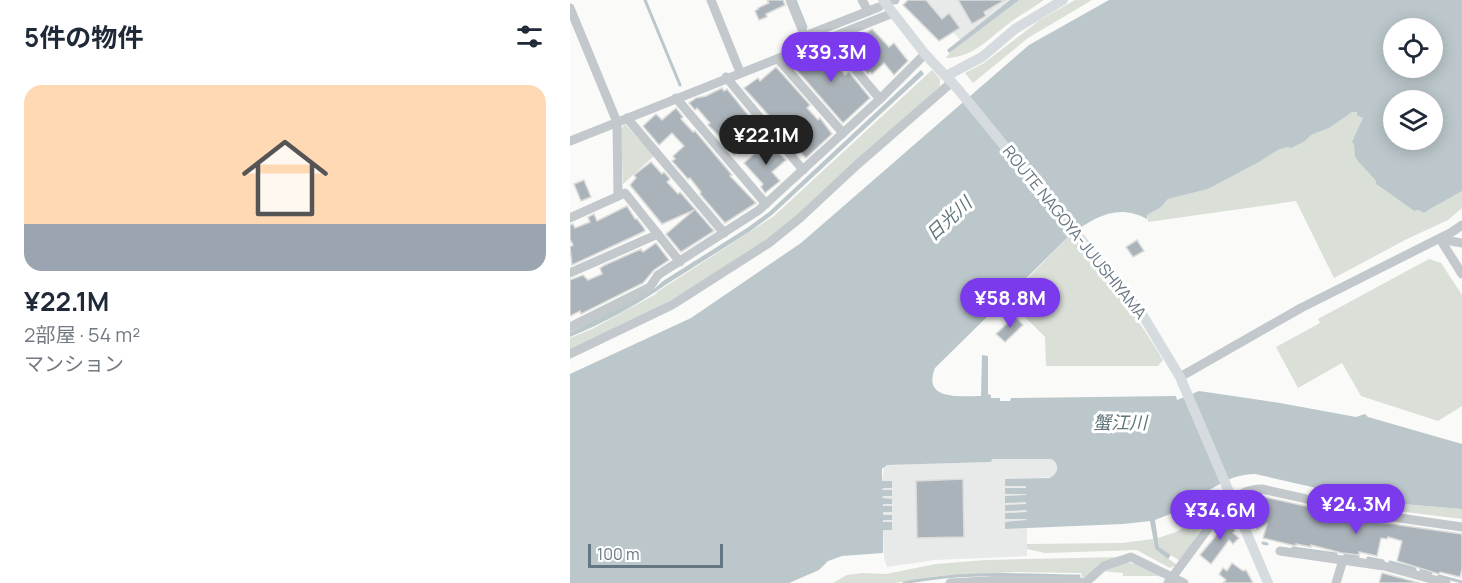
<!DOCTYPE html>
<html lang="ja">
<meta charset="utf-8">
<style>
body{margin:0;font-family:Manrope,"Noto Sans JP",sans-serif;background:#f6f6f7;color:#1f2937;height:100vh;display:flex;flex-direction:column;font-size:22px;white-space:nowrap}
*{box-sizing:border-box;margin:0}
p{font-size:20px;color:#747a83}
.icon{flex:none;width:33px;height:33px;fill:none;stroke:currentColor;stroke-width:2;stroke-linecap:round;stroke-linejoin:round}
.map{position:relative;flex:1;overflow:hidden}
.sheet{display:flex;flex-direction:column;background:#fff;width:570px}
.sheet>*{flex:none}
.tools{position:absolute;left:813px;top:18px;display:grid;gap:12px}
.tools a{display:grid;place-items:center;width:60px;height:60px;border-radius:50%;background:#fff;box-shadow:0 3px 15px #0003;font-size:30px}
.scale{position:absolute;left:18px;bottom:15px;width:135px;box-sizing:border-box;padding-left:6px;border:3px solid #657683;border-top:0;font-size:16px;line-height:21px;white-space:nowrap;color:#657683;-webkit-text-stroke:4px #fff;paint-order:stroke}
.price{position:absolute;translate:-50% -51px;padding:0 14px;border-radius:21px;background:#7c3aed;color:#fff;font-size:20px;line-height:39px;filter:drop-shadow(0 2px 3px #0008)}
.price::after{content:'';position:absolute;left:50%;top:36px;width:18px;height:14px;margin-left:-9px;background:inherit;clip-path:polygon(0 0,100% 0,50% 100%)}
.price.current{background:#222;color:#fff}
ul{padding:0;list-style:none}
li{display:grid;align-content:center;gap:12px;height:318px;padding:0 24px}
li+li{border-top:2px solid #e0e1e3}
li span{display:grid;place-items:center;height:186px;border-radius:18px;color:#555}
li>.icon{margin-inline-start:auto}
span .icon{width:108px;height:108px;fill:#fffc;stroke-width:1}
li b{font-size:26px}
h2{display:flex;justify-content:space-between;align-items:center;height:72px;padding:0 24px;font-size:26px}
main{display:flex;flex:1;min-height:0}
.map>svg:first-child{display:block}
</style>
<main>
<section class="sheet">
<h2>5件の物件<svg class="icon" aria-label="filters" viewBox="0 0 24 24"><path d="M4 7h16M4 17h16"/><circle cx="9" cy="7" r="2"/><circle cx="15" cy="17" r="2"/></svg></h2>
<ul>
<li><span style="background:linear-gradient(#ffd9b3 75%,#9aa5b1 0)"><svg class="icon" aria-label="home" viewBox="0 0 24 24"><path d="M3 11l9-7 9 7M6 9v11h12V9"/></svg></span><div><b>¥22.1M</b><p>2部屋 · 54 m²</p><p>マンション</p></div></li>
</ul>
</section>
<div class="map">
<svg width="892" height="583" viewBox="0 0 892 583">
<rect width="100%" height="100%" fill="#fafaf8"/>
<g fill="#e8e9e9">
<polygon points="357,0 440,0 390,40"/>
<polygon points="476,458 481,459 487,465 487,472 482,477 435,480 435,486 456,485 456,488 435,488 435,494 456,494 456,496 435,497 435,502 456,502 456,504 435,510 457,510 457,512 435,513 435,519 457,519 457,521 436,522 436,529 457,528 457,556 365,560 317,567 314,558 313,530 322,523 313,523 313,520 322,515 313,515 313,512 321,506 313,506 313,504 322,503 322,499 312,499 312,496 322,496 322,491 312,490 312,488 321,481 312,481 314,467 316,465 421,462 421,459"/>
</g>
<g fill="#dadfd7">
<path d="M449,0H474C464,7 452,14 442,21C421,36 404,58 376,58C387,41 430,11 449,0Z"/>
<polygon points="505,0 522,0 458,38 403,83 395,73 414,63 470,20"/>
<polygon points="362,70 370,79 370,86 229,216 194,243 82,312 0,350 0,338 22,329 86,294 87,292 204,216"/>
<path d="M782,111L787,112L793,118C783,154 780,152 806,181L807,185L844,211L848,210L854,213C866,205 879,199 892,191V208L878,220L837,239L764,278L726,201L578,222L577,215L590,208L598,199L638,189L689,162L708,150L735,141L741,135L759,128Z"/>
<polygon points="55,124 84,156 53,184 51,129"/>
<path d="M501,234C533,275 567,315 593,360L588,366H476L475,337L437,299Z"/>
<polygon points="859,259 871,263 892,295 892,406 868,421 791,396 772,363 728,388 706,347 750,323 748,319"/>
<polygon points="773,500 805,506 808,502 892,509 892,519 828,511 811,511 772,503"/>
<polygon points="642,512 610,561 589,547 588,538 606,532"/>
<polygon points="583,539 585,549 607,565 600,568 567,550 475,553 457,549 457,544 552,543"/>
<polygon points="551,557 529,565 514,578 512,577 511,573 446,572 367,576 325,583 263,583 277,575 292,573 316,574 366,564 416,560"/>
<polygon points="556,562 569,565 597,578 587,576 553,576 553,573 531,571"/>
</g>
<g fill="#bbc7cb" fill-rule="evenodd">
<polygon points="440,0 449,0 379,53 377,50"/>
<path d="M539,0H892V191C879,199 866,205 854,213L848,210L844,211L806,184V181L788,161L785,156L784,144L782,142L793,118L787,115V112H782L759,128L741,135L735,141L721,148L717,147L708,150L689,162L638,189L598,199L590,208L577,215V219C548,203 525,217 501,234L365,368C352,401 390,396 411,396L412,355L418,356V394L421,395V398H430V401H440L441,398L606,396L607,400L629,391L710,403L786,417L795,414L798,417L892,444V509L808,502L685,474C656,474 636,494 612,508C604,513 594,516 585,520L589,547L601,555L598,559L585,549L580,521L553,524L435,529V522L457,520L456,519H435V513L457,512L456,510L435,511V505L456,504V502L435,503V496L456,495V494H435V488H456V486H435V479L479,478C488,474 491,465 481,459H422L421,462L317,465L312,469V481H322V488H313L312,490H322V496H313L312,498L322,499V504H313V506H322V512H313V515H322V520H313V522H322V530H313V553L272,556L258,561L249,570L219,583H0V374L121,318L231,243L459,45ZM824,28H862V68H824ZM824,100H862V140H824Z"/>
<path d="M351,70L354,74L202,215L179,232L97,284C67,305 34,323 0,337V332L84,289L93,281L177,228L199,212Z"/>
</g>
<g fill="none" stroke-linecap="round" stroke-linejoin="round">
<g stroke="#bbc7cb" stroke-width="3">
<polyline points="75,0 110,85"/>
<polyline points="225,0 236,27"/>
<polyline points="693,543 697,544"/>
<polyline points="723,548 766,554"/>
<polyline points="775,555 788,557"/>
<polyline points="798,558 813,561"/>
<polyline points="820,562 845,569"/>
<polyline points="851,570 861,573"/>
<polyline points="869,576 892,582"/>
<path d="M334,583C390,571 452,575 509,576"/>
</g>
</g>
<g fill="#aab3b9" stroke="#dcdcda" stroke-width="1.5">
<polygon points="197,0 213,0 215,5 196,14 197,17 189,20 185,11 188,9 188,8 199,3"/>
<polygon points="338,0 356,0 372,19 379,13 390,28 369,41 333,5"/>
<polygon points="388,0 435,0 414,12 416,16 402,24"/>
<polygon points="302,29 319,47 324,43 338,61 324,75 314,63 302,74 300,72 298,74 278,50 291,36"/>
<polygon points="257,46 267,59 265,61 267,65 275,75 279,72 300,98 273,123 219,61"/>
<polygon points="206,67 240,105 237,108 248,120 250,118 262,134 236,158 210,132 214,128 205,118 203,120 174,88 188,78 190,81"/>
<polygon points="152,88 154,91 157,89 182,120 169,132 178,143 164,155 157,148 159,146 138,125 140,123 127,108 125,110 119,103 126,98 136,96"/>
<polygon points="106,108 113,117 111,119 123,132 125,131 162,175 160,176 186,203 155,223 130,194 131,192 120,178 118,179 102,161 105,159 103,156 114,146 102,133 89,145 73,126 86,114 92,120"/>
<polygon points="198,142 216,160 202,172 210,181 195,193 191,187 193,184 174,163"/>
<polygon points="81,162 92,174 94,172 100,179 97,182 108,194 110,192 144,231 111,252 96,234 124,210 92,224 60,185 66,178 64,175"/>
<polygon points="14,180 21,197 11,201 4,184"/>
<polygon points="57,206 65,219 67,219 74,228 75,231 2,265 0,247 3,245 0,239 0,225 3,224 5,228 20,222 18,217 24,214 27,221"/>
<polygon points="567,240 574,251 563,257 556,247"/>
<polygon points="86,243 99,260 84,270 73,283 11,314 10,311 0,316 0,280 13,275 18,280 32,274 30,268 35,265 71,249 73,252"/>
<polygon points="445,316 453,325 435,342 426,334"/>
<polygon points="393,479 394,537 347,538 346,481"/>
<polygon points="690,496 808,522 892,534 892,569 890,577 870,572 869,574 827,561 832,541 818,537 817,539 811,538 807,556 789,552 789,555 772,553 741,545 741,547 726,544 726,546 693,538 697,524 687,529 674,504 676,499 683,497 688,502"/>
<polygon points="654,518 663,527 665,531 663,533 669,538 663,544 659,540 641,564 630,555 649,532 646,529"/>
<polygon points="662,563 673,571 676,570 683,583 653,583 656,580 649,574 653,568 657,571"/>
<polygon points="812,573 850,583 809,583"/>
</g>
<g fill="none" stroke-linecap="round" stroke-linejoin="round">
<g stroke="#c3c8cc" stroke-width="9">
<polyline points="141,0 170,72"/>
<polyline points="220,0 236,39"/>
<polyline points="292,0 298,11"/>
<polyline points="324,0 325,0"/>
<polyline points="0,8 47,122 48,196"/>
<polyline points="235,36 309,7"/>
<polyline points="208,59 273,133"/>
<polyline points="156,77 233,170"/>
<polyline points="106,98 196,204"/>
<polyline points="310,99 355,54"/>
<polyline points="57,118 154,233"/>
<polyline points="0,141 323,13"/>
<polyline points="0,218 55,193 110,262"/>
<polyline points="870,239 892,274"/>
<polyline points="870,239 892,243"/>
<polyline points="0,273 88,234"/>
<polyline points="0,327 80,287 88,275 189,210 310,99 258,37"/>
<polyline points="0,354 102,305 199,243 230,218 288,164 382,82"/>
<polyline points="610,377 731,308 882,232 892,225"/>
<polyline points="710,551 814,566 876,583"/>
<polyline points="380,583 432,580 507,581 513,583"/>
<polyline points="515,583 534,566 561,557 614,583"/>
<path d="M598,583L653,508C665,496 676,489 692,489L809,515L892,527"/>
<polyline points="766,583 773,560"/>
</g>
<g stroke="#d6dbdf" stroke-width="10">
<polyline points="313,0 355,54 387,88 572,314 610,377 698,583"/>
<polyline points="376,76 412,57 445,29 493,0"/>
</g>
</g>
<g text-anchor="middle" stroke-width="6" stroke-linejoin="round" paint-order="stroke">
<g font-size="16" fill="#657683" stroke="#fff">
<text transform="translate(505 232) rotate(51)" y="6">ROUTE NAGOYA-JUUSHIYAMA</text>
</g>
<g font-size="18" font-style="italic" fill="#60757c" stroke="#fff">
<text transform="translate(379 219) rotate(-43)" y="6">日光川</text>
<text x="550" y="429">蟹江川</text>
</g>
</g>
</svg>
<div class="tools">
<a><svg class="icon" aria-label="locate" viewBox="0 0 24 24"><circle cx="12" cy="12" r="6"/><path d="M12 2v4M12 18v4M2 12h4M18 12h4"/></svg></a>
<a><svg class="icon" aria-label="layers" viewBox="0 0 24 24"><path d="M12 4l9 5-9 5-9-5zM3 14l9 5 9-5"/></svg></a>
</div>
<div class="scale">100 m</div>
<b class="price" style="left:261px;top:83px">¥39.3M</b>
<b class="price current" style="left:196px;top:166px">¥22.1M</b>
<b class="price" style="left:440px;top:329px">¥58.8M</b>
<b class="price" style="left:786px;top:535px">¥24.3M</b>
<b class="price" style="left:650px;top:541px">¥34.6M</b>
</div>
</main>
